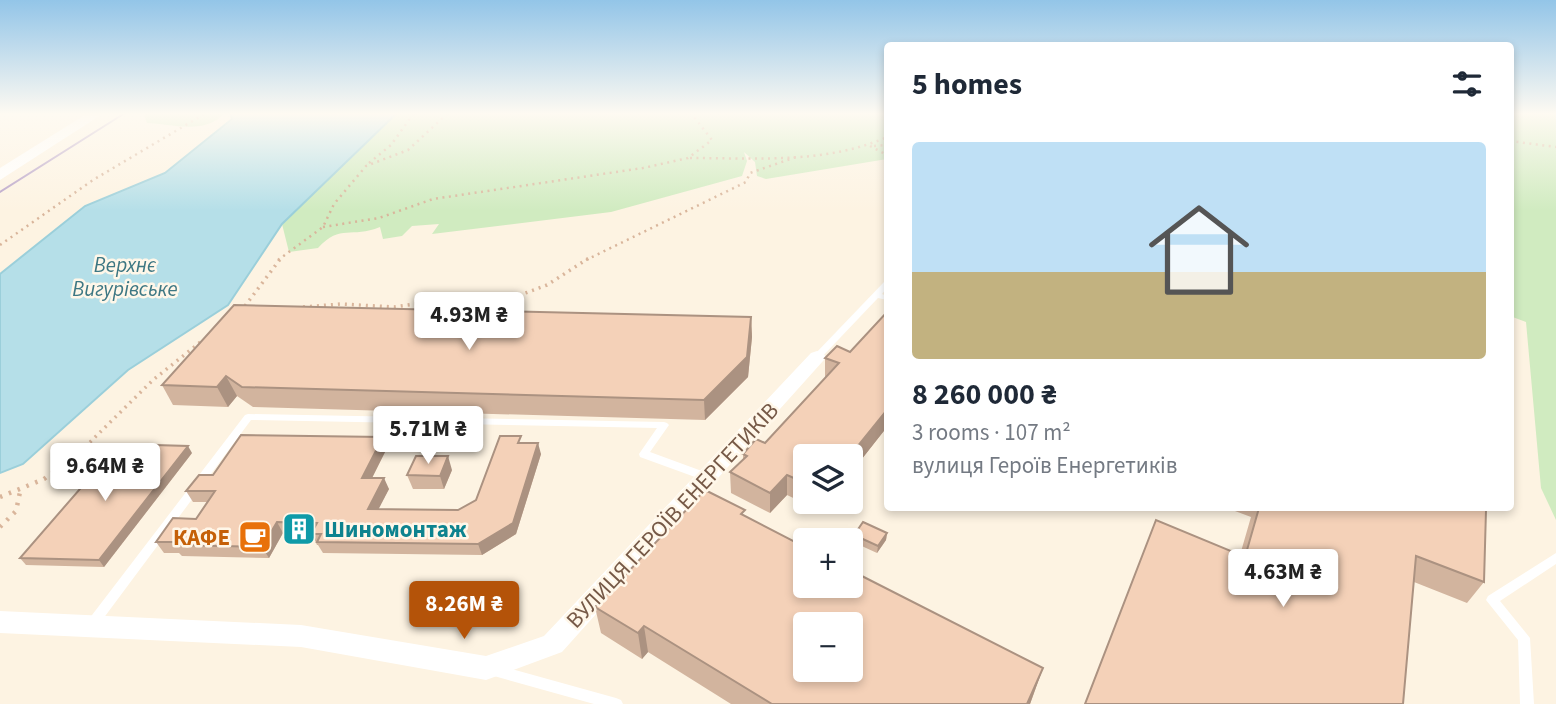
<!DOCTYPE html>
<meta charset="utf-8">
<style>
body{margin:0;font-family:"Source Sans 3",sans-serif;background:#f2f2f3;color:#1f2937;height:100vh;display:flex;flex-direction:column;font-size:26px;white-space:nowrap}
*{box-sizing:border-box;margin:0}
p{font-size:23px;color:#747a83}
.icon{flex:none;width:38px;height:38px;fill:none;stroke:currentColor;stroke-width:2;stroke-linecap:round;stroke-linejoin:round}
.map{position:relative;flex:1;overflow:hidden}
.panel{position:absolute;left:884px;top:42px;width:630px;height:469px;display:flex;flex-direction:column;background:#fff;border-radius:7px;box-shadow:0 4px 10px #0003}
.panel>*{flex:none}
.fabs{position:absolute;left:793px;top:444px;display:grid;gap:14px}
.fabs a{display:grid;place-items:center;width:70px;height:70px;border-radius:7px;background:#fff;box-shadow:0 4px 10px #0003;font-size:35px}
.price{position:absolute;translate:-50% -60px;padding:0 16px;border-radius:7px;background:#fff;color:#222;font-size:23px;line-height:46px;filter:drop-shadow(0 2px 4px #0008)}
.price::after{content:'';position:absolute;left:50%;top:42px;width:21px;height:16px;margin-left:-10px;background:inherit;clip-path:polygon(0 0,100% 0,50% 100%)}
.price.current{background:#b45309;color:#fff}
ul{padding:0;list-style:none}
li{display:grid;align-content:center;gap:14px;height:371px;padding:0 28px}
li+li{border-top:2px solid #e0e1e3}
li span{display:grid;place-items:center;height:217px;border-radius:7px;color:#555}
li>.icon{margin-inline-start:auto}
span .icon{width:126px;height:126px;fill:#fffc;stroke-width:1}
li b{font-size:30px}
h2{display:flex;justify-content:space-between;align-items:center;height:84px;padding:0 28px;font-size:30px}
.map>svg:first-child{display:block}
</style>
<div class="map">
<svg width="1556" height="704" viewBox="0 0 1556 704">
<rect width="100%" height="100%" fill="#fdf3e2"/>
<g fill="#d0ebc0">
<path d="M149,113H224C207,135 171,124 147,123L144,115Z"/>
<path d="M378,113H887V159L766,179L757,176L755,162L744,152L747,161L742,176L611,212L432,234L439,224L412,226L402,236L383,239L380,227C351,239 341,223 318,248L289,252L282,224L323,164Z"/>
<polygon points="1510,113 1556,113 1556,520 1541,488 1526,322 1510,316"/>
</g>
<polygon fill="#b5dfe8" stroke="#9bcfda" stroke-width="2" points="230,113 397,113 282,224 228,305 128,370 23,464 0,473 0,274 85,206 165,173 232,119"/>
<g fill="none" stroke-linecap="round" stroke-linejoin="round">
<g stroke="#d9b59b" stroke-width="2.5" stroke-dasharray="2 4.5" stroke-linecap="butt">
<polyline points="1510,141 1556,147"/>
<polyline points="870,146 887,155"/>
<polyline points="874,146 887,145"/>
<path d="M690,158C756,158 826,164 887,137"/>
<polyline points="369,163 391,145 414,113"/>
<polyline points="323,227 379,218 433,199 643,168 688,158 712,140 691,113"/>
<polyline points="0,245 93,180 206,113"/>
<polyline points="278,260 323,227 334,204 366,166 408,150 448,113"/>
<polyline points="586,260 746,182 750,173 796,157"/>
</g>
<g stroke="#d9b59b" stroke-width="3.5" stroke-dasharray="2 5" stroke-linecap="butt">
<polyline points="245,306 281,258"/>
<polyline points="303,307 341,304 394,307 485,294 520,295 547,285 589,258"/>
<polyline points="80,452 153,380 203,340"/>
</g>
<g stroke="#d9b59b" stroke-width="4.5" stroke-dasharray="2.5 7" stroke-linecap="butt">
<polyline points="0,497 44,479 82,450"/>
<polyline points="0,527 16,511 20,492"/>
</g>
<g fill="#fff" fill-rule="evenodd">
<polygon points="884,282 887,282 887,288 882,294 887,296 887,300 878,298 820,359 814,359 813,357 814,355"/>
<polygon points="248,414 664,422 667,423 669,425 650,452 710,474 711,477 710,480 706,481 640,457 639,454 657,428 251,420 97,627 93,628 89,627 87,623 89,619 245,415"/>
<polygon points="1556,553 1556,564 1500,601 1530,638 1534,704 1520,704 1518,640 1486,600 1488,596"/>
<polygon points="494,664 616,698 621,700 623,704 594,704 494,676 490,674 488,670 490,666"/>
</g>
<polygon fill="#fff" fill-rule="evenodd" points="817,351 823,353 826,357 823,361 562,652 486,680 301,647 0,633 0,611 301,625 486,656 544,636 811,353"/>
<polygon fill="#fff" fill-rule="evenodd" points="88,113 104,113 0,180 0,168"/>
<polyline stroke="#b6a0c7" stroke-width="2" points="0,192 125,113"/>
</g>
<g fill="#d2b49e">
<polygon points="234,305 751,317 752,337 748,377 705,420 253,407 237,396 228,407 173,405 162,385"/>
<polygon points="887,312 887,427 850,474 805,457 805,502 833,502 825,513 787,495 770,513 731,493 730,472 743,460 743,454 765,443 825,378 825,358 850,352"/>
<polygon points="523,443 541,454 516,534 482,555 323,553 318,545 317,545 312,534 283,533 269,558 182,556 179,553 164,553 156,542 196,519 208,502 193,502 186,491 213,475 387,448 372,478 389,489 378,509 458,510 476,500"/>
<polygon points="192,453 104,567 26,565 20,558"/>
<polygon points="452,470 444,489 413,489 407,475"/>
<polygon points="1227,508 1481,508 1484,582 1467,603 1414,582 1403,704 1085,704 1156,520 1240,555 1251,517"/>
<polygon points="745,516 1043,668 1030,704 731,704 648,652 642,659 601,633 595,607"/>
<polygon points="887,533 886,540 877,553 853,542 854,535"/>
</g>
<g fill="#ab9281">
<polygon points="751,317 752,337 748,377 705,420 704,400"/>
<polygon points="226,376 237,396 228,407 217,387"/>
<polygon points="887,410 887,427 850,474 850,457 849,457"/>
<polygon points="383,437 387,448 367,488 362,478"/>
<polygon points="538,443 541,454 516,534 482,555 478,544"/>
<polygon points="188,446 192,453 104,567 99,560"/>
<polygon points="448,456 452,470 444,489 440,476"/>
<polygon points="787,475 787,495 770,513 770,493"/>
<polygon points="384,478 389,489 373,520 368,509"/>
<polygon points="825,502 833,502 825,513"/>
<polygon points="277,522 283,533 269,558 262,547"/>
<polygon points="887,533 886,540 877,553 878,546"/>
<polygon points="644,626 648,652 642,659 638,633"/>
<polygon points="1043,668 1030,704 1027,704"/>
</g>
<g fill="#f4d1b8" stroke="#ab9281" stroke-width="2" fill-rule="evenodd">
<polygon points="234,305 751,317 747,357 704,400 242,387 226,376 217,387 162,385"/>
<polygon points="887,312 887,410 849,457 805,457 805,483 787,475 770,493 730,472 747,456 743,454 756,439 765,443 839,363 825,358 837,346 850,352"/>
<polygon points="241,435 383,437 362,478 384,478 368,509 458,510 476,500 500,436 521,436 518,443 538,443 513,523 478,544 317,542 321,534 311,534 317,523 277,522 262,547 174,545 176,542 156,542 173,518 196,519 215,491 186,491 199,475 213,475"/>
<polygon points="119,444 188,446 99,560 20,558"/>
<polygon points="416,456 448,456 440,476 407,475"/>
<path d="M705,490L745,510L741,514L805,547V586H850V570L1043,668L1027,704H772L644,626L638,633L595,607ZM805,625H850V670H805Z"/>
<polygon points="1259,508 1481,508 1486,510 1484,582 1416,556 1403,704 1085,704 1156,520 1245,557"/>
<polygon points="863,522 887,533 878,546 854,535"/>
</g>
<linearGradient id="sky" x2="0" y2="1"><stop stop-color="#93c5e8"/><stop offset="0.54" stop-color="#fefaf2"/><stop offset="1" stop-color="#fefaf2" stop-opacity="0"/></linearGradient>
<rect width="1556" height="211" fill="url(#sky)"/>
<defs>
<symbol id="building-square" viewBox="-11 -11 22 22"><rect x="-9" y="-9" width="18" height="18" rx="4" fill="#0f9aa8" stroke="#fff7e9"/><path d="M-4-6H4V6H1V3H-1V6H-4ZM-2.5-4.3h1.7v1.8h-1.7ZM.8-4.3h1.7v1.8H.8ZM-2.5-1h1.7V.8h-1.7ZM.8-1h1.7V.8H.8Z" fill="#fff"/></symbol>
<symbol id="cafe-square" viewBox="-11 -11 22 22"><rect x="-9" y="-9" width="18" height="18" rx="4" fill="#e8710a" stroke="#fff7e9"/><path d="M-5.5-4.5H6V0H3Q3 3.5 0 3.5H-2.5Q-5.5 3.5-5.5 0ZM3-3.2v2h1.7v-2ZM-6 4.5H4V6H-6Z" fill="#fff"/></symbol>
</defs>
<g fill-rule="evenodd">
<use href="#building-square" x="280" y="510" width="38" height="38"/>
<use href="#cafe-square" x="236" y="518" width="38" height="38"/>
</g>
<g text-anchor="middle" stroke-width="5" stroke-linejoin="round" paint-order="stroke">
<g font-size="21" font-style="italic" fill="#3d7783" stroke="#fff7e9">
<text x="125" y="272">Верхнє<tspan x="125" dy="24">Вигурівське</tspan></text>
</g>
<g font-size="23" fill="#765947" stroke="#fff7e9">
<text transform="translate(672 515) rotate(-47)" y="8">ВУЛИЦЯ ГЕРОЇВ ЕНЕРГЕТИКІВ</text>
</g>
<g font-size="23" font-weight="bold" fill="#0d838f" stroke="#fff7e9" text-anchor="start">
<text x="324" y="537">Шиномонтаж</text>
</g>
<g font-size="23" font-weight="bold" fill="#c56008" stroke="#fff7e9" text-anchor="end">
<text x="230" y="545">КАФЕ</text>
</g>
</g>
</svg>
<div class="fabs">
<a><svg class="icon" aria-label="layers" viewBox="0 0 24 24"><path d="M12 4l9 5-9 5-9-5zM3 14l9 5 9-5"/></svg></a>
<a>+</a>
<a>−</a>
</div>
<b class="price" style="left:469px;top:352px">4.93M ₴</b>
<b class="price" style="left:428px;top:466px">5.71M ₴</b>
<b class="price" style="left:105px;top:503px">9.64M ₴</b>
<b class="price" style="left:1283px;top:609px">4.63M ₴</b>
<b class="price current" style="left:464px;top:641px">8.26M ₴</b>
<section class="panel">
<h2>5 homes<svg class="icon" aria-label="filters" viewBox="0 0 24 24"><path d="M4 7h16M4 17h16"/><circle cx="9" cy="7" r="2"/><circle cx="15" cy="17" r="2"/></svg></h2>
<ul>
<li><span style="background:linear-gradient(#bfe0f5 60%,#c2b280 0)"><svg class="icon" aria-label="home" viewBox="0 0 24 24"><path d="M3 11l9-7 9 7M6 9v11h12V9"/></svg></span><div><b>8 260 000 ₴</b><p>3 rooms · 107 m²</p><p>вулиця Героїв Енергетиків</p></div></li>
</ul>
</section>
</div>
